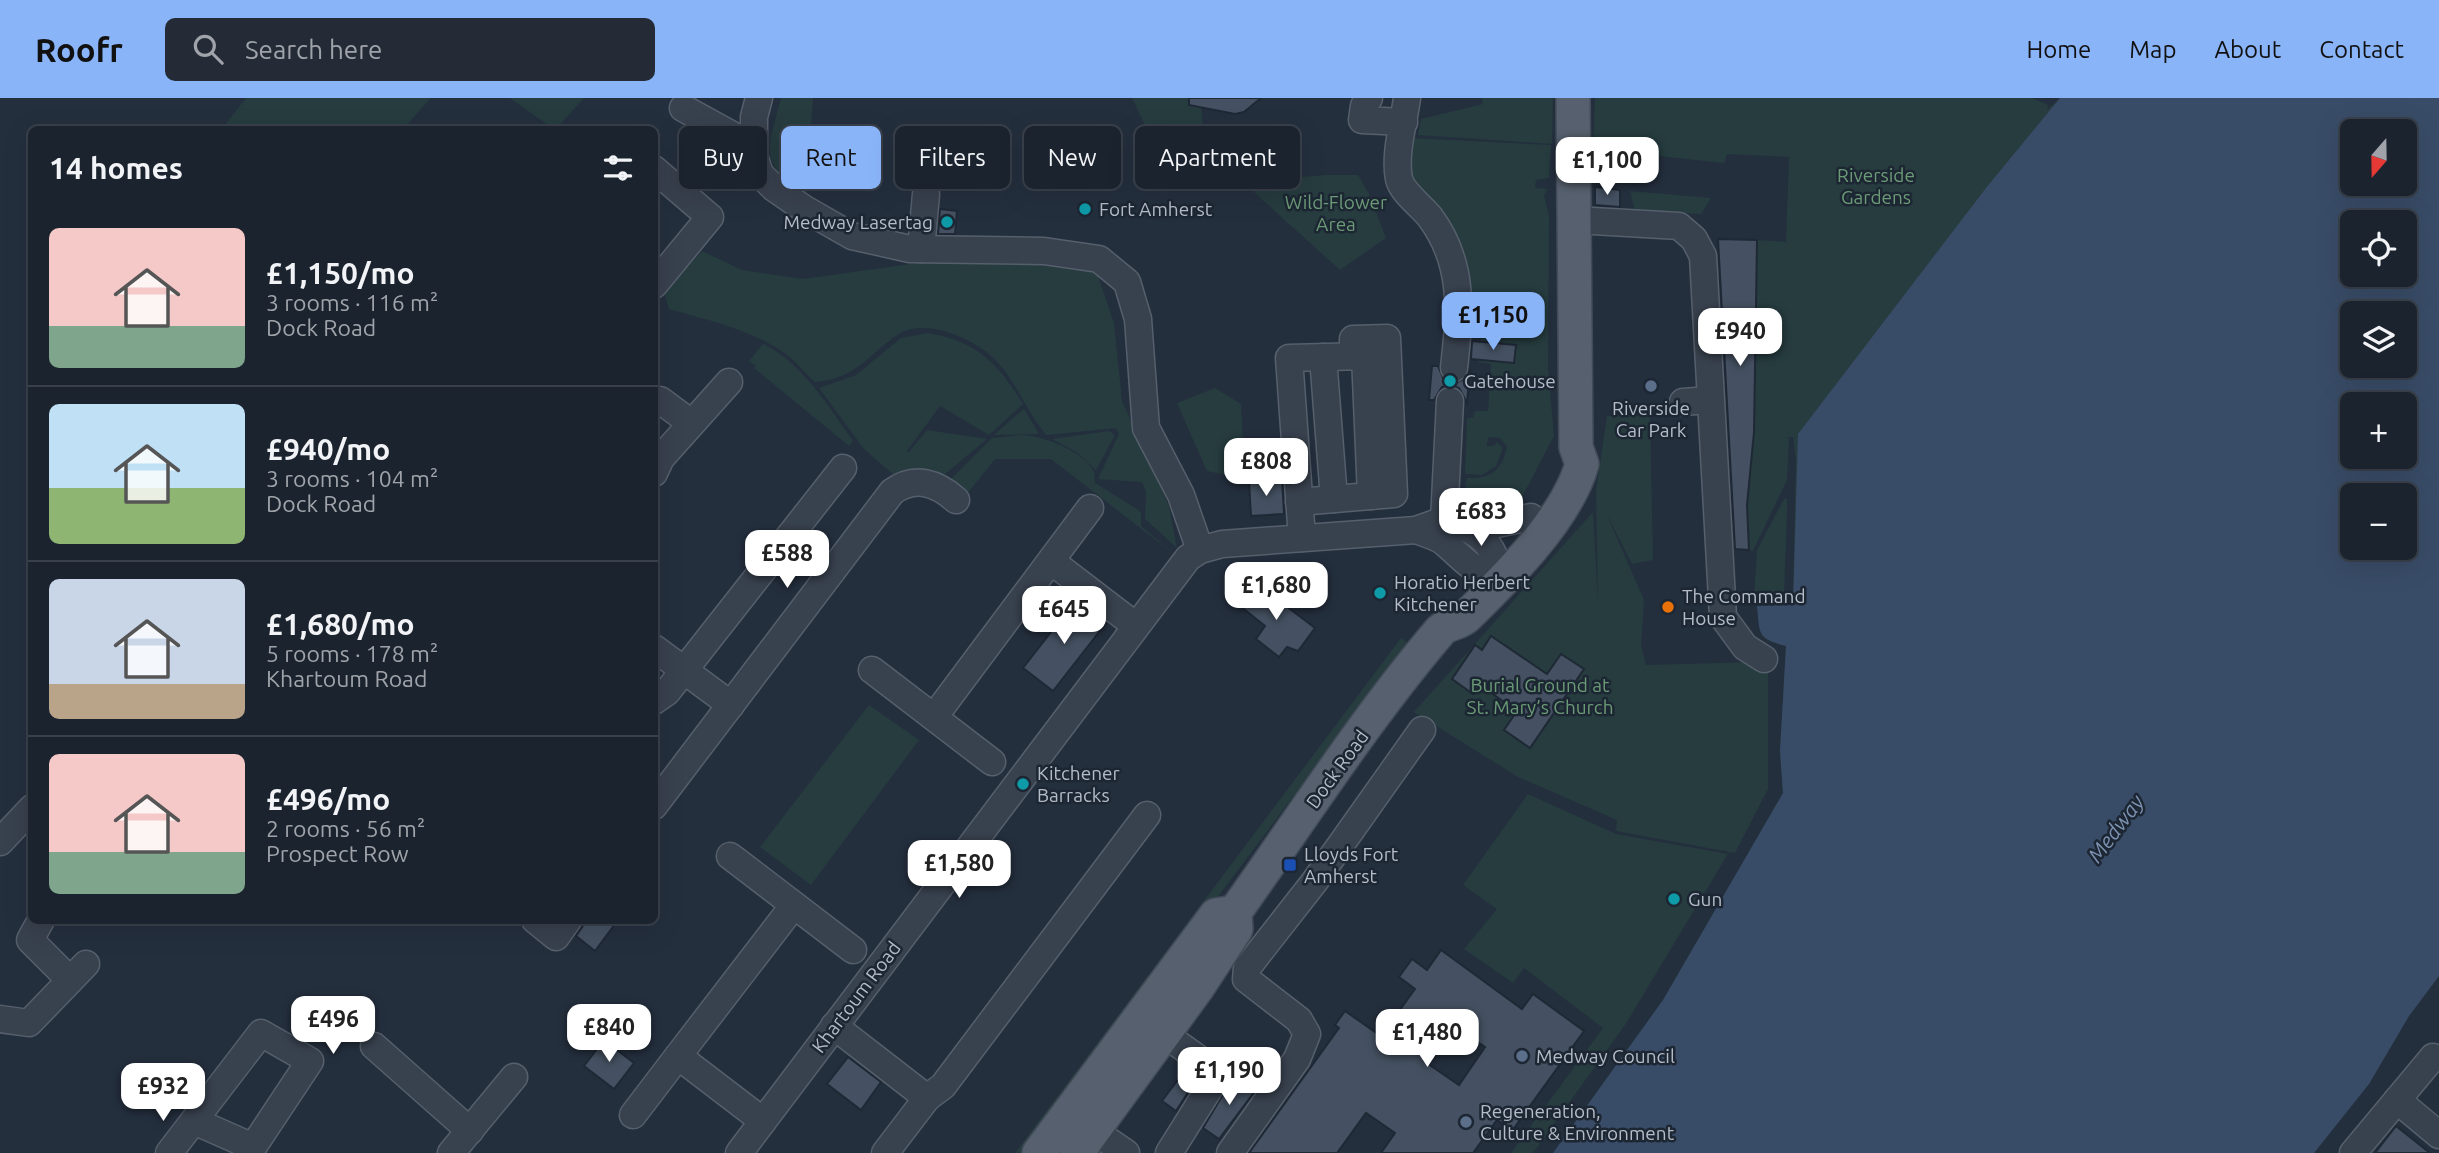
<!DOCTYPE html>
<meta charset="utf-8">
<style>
body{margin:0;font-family:Ubuntu,sans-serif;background:#242b36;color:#f1f3f6;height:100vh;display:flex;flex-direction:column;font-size:26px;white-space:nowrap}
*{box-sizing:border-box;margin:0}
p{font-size:23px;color:#a0a4aa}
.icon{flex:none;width:38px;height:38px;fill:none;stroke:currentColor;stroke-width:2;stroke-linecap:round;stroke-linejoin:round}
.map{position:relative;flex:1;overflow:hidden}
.panel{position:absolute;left:28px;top:28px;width:630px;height:798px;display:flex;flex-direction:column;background:#1b232e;border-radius:10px;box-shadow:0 7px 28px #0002,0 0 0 2px #39404a}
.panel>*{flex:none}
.guide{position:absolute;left:679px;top:28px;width:665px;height:63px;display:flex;gap:14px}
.needle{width:46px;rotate:200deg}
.controls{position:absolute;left:2340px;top:21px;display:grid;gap:14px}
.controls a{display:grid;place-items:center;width:77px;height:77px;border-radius:10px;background:#1b232e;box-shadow:0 7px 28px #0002,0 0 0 2px #39404a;font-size:35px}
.price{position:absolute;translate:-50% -60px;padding:0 16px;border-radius:14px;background:#fff;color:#222;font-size:23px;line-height:46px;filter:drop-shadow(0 2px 4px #0008)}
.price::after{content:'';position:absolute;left:50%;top:42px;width:21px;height:16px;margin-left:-10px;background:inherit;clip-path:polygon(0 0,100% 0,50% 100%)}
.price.on{background:#8ab4f8;color:#111}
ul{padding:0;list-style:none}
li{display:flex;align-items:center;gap:21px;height:175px;padding:0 21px}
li+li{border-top:2px solid #39404a}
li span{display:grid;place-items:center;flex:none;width:196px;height:140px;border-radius:10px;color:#555}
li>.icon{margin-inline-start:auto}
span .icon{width:84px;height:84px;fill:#fffc;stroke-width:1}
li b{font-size:30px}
h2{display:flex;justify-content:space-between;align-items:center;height:84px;padding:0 21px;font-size:30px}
.chip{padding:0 24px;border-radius:10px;background:#1b232e;box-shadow:0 7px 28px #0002,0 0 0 2px #39404a;font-size:24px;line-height:63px}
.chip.on{background:#8ab4f8;color:#111}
header{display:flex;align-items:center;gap:42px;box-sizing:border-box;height:98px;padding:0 35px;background:#8ab4f8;color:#111}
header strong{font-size:33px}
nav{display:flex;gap:38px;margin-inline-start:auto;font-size:24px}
.search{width:490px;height:63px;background:#242b36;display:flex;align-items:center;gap:18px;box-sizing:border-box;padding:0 24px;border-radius:10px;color:#a0a4aa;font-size:26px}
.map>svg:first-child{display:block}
</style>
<header>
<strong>Roofr</strong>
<div class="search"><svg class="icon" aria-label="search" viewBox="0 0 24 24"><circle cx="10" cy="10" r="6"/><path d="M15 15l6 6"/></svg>Search here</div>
<nav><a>Home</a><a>Map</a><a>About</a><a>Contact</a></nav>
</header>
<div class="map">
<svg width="2439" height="1055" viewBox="0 0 2439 1055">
<rect width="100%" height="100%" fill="#242f3e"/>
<g fill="#263c3f">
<polygon points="246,0 431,0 403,31 226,31 224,28"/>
<polygon points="510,0 584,0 555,32"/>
<path d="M781,0H813L806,98C758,64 767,54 781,0Z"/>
<polygon points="1132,0 1200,0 1203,29 1145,27"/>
<polygon points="1482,0 1553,0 1552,46 1418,37 1421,21 1483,6"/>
<path d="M1595,0H2032L2048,7L2047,12L2060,0L1814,534L1773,766L1553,1055L1663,902L1783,695L1780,653L1786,548C1756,541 1760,536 1757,508L1791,509L1793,499L1796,363L1793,339H1786L1789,340L1787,382L1753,453L1749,452L1747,407L1754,334L1757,142L1786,144L1789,59L1727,56L1724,65L1593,51Z"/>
<path d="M1412,40L1551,47L1549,80L1536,82L1535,90L1547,91L1544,98L1549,118L1548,270L1554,338L1520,403L1505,411H1480L1465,388L1467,380C1491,381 1502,372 1507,349L1500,340L1488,339L1487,348H1494L1497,344L1503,350L1496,368L1482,377L1465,376L1467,320H1473L1475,313H1488L1491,266L1478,264L1481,240L1464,238L1468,218L1406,80Z"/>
<polygon points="1326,77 1358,77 1370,98 1386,140 1340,172 1256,96 1244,80 1277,81"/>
<polygon points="1630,93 1711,100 1701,116 1635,113"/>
<path d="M702,153L742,172L803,181L918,165L1073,164L1095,169L1114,225L1122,303L1169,408L1177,450L1145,421L1146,394L1142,384L1098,381L1119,336L1116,330L1046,337C1009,289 1011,254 944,233C929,229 910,228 897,237C866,259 857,280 815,284C804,274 795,262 783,254C750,231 707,222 669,211L664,195Z"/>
<path d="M928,235C978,244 997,264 1023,306L989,337L940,308L907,353L908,355L927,332L987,341L944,377L928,373L895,378L864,351L819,290L856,277L901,240Z"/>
<path d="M763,246C802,264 829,309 853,343L849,348L754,270L756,268L749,263Z"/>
<polygon points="1215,290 1241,306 1245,381 1207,373 1177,305"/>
<polygon points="1024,311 1039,336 994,337 1020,314"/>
<polygon points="1650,317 1653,462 1632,466 1607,417 1644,502 1641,547 1646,567 1761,564 1768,570 1768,691 1735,755 1616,733 1617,722 1518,679 1414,614 1593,414 1598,506 1596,393 1607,318"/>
<polygon points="1109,333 1115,337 1096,372 1078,355 1052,341"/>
<path d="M1020,337C1039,336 1087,354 1094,374C1095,377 1094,381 1095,385L1137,411L1141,415V428L1174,456L1051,361H995L966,397L949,383L992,340Z"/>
<polygon points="1784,401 1787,401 1787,412 1784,499 1754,499 1757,452"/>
<polygon points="1401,540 1409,545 1025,1055 1015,1055"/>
<polygon points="869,607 919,642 811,787 760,749"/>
<polygon points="1528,696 1616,736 1728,756 1625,927 1533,1055 1511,1055 1603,930 1524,870 1513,885 1464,851 1497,811 1463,787"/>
</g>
<path fill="#394c67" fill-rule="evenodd" d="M2060,0H2439V878L2409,918L2369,986L2314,1055H1553L1663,902L1783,695L1780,653L1786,548C1757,540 1760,537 1757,508L1793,507L1798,336L1986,90ZM2352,33H2404V86H2352ZM2352,124H2404V177H2352ZM2352,215H2404V268H2352ZM2352,306H2404V359H2352ZM2352,397H2404V450H2352Z"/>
<g fill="#455162" stroke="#1f2835" stroke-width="2" fill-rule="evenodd">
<polygon points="1189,0 1261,0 1244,14 1235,16 1189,7"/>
<polygon points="1595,89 1620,92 1620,109 1595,107"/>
<polygon points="940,111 957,113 955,136 938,136"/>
<polygon points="1718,141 1757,142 1754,334 1747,407 1749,452 1735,451"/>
<polygon points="1472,243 1516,247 1514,265 1471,261"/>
<polygon points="1432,268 1438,268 1444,282 1453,286 1466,280 1470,271 1467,305 1459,290 1451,287 1442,289 1434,302 1429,302"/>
<polygon points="1282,381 1284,416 1251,418 1249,383"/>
<polygon points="1256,485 1315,530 1298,553 1287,549 1279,559 1256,541 1265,528 1240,508"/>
<polygon points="1076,502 1106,525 1053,593 1023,570"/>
<polygon points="1491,538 1547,576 1561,556 1584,571 1530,650 1504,632 1517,613 1480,587 1473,596 1452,581 1475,547 1482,552"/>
<polygon points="587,822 618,822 595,853 576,838"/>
<path d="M1441,852L1522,911L1533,896L1584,933L1512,1033L1497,1022L1473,1055H1381L1395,1035L1366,1015L1337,1055H1249L1339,930L1335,927L1345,913L1381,938L1415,891L1399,879L1412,861L1427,872ZM1449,925L1485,949L1459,987L1424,963Z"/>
<polygon points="604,942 634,965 614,991 584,968"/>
<polygon points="848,959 881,984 861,1012 827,986"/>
<polygon points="1186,971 1198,979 1176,1013 1162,1003"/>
<polygon points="1234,978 1255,993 1219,1041 1203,1030"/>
<polygon points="2396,1028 2430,1055 2375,1055"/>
</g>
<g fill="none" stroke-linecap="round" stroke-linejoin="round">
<defs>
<g id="minor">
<polyline points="759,0 754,19 754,57 760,76 774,90 803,110 852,138 910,151 1044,153 1099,161 1127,184 1138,221 1146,330 1181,397 1200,452"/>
<polyline points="1369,0 1364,8 1362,22 1404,24"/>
<path d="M1407,0C1404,24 1394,56 1399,81C1402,94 1421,108 1430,119C1465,166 1460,215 1454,270"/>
<polyline points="683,10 754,49"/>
<polyline points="654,71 710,119 654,187"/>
<polyline points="1575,122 1679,128 1694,141 1703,158 1723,519 1745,549 1764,561"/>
<polyline points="921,151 926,96"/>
<polyline points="1323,259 1334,401"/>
<polyline points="660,302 691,325"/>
<polyline points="1683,304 1709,302"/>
<polyline points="654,375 661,360 729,284"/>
<polyline points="1299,404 1394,396 1387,240 1353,241 1353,258"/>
<path d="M1416,432C1426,436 1439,439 1446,446C1468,465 1471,473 1501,481C1494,444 1480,433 1444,422L1450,303"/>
<polyline points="1302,440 1289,260 1365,258 1371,398"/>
<polyline points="1051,463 1136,528"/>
<polyline points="654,550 731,607"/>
<polyline points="872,572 992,664"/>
<polyline points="654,603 667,594 843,370"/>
<polyline points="934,619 1090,410"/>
<path d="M654,708L892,394C915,377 937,385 956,402"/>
<polyline points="0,744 32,710"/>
<polyline points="730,758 853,852"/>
<polyline points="41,822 30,842 70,882"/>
<polyline points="535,822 556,839 568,822"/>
<polyline points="0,921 29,925 86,866"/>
<polyline points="834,928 927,1000 885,1055"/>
<polyline points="1164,936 1219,975 1169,1055"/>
<polyline points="374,948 470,1033"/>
<polyline points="678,958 794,807"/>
<polyline points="927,1000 943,988 1147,717"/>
<polyline points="2397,1002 2439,1037"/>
<polyline points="633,1017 678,958 763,1023"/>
<polyline points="1094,1033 1126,1055"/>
<polyline points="169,1055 261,935 310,963 253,1049 194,1023"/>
<polyline points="451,1055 514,979"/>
<polyline points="739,1055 1188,460 1200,452 1222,446 1416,432 1444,422 1492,427 1531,419"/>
<polyline points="1230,1055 1297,961 1307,936 1299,922 1246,881 1247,870 1315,783 1422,632"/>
<polyline points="2353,1055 2433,959"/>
</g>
<g id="major">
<polyline points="1039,1055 1216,817 1235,814"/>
<path d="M1077,1055L1198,889L1236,831L1235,814C1302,720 1365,621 1440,533C1447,525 1459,526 1467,518C1507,479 1567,420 1582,366L1576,349L1573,0"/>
</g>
</defs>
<use href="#minor" stroke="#565f6c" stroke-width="29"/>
<use href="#major" stroke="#414a57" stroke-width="36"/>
<use href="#minor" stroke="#38414e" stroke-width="26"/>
<use href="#major" stroke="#56606e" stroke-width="33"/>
</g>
<g fill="#0f9aa8" stroke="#1d2633" stroke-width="2.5">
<circle cx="1085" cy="111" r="7"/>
<circle cx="947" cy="124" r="7"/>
<circle cx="1450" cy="283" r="7"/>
<circle cx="1380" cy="495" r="7"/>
<circle cx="1023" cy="686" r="7"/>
<circle cx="1674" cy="801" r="7"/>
</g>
<g fill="#5c6f8a" stroke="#1d2633" stroke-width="2.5">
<circle cx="1651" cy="288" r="7"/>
<circle cx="1522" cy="958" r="7"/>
<circle cx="1466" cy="1024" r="7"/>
</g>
<circle fill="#e8710a" stroke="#1d2633" stroke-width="2.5" cx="1668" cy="509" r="7"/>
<rect fill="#1a4fb4" stroke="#1d2633" stroke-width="2.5" x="1283" y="760" width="14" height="14" rx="3.5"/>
<g text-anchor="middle" stroke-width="5" stroke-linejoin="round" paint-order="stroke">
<g font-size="19" fill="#6b9a76" stroke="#1d2633">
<text x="1876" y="84">Riverside<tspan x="1876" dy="22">Gardens</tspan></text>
<text x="1336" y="111">Wild-Flower<tspan x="1336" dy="22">Area</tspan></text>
<text x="1540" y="594">Burial Ground at<tspan x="1540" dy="22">St. Mary’s Church</tspan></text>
</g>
<g font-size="19" fill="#b4bcc9" stroke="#1d2633" text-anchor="start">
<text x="1099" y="118">Fort Amherst</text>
<text x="933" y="131" text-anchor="end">Medway Lasertag</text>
<text x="1464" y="290">Gatehouse</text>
<text x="1651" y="317" text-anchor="middle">Riverside<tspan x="1651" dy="22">Car Park</tspan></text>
<text x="1394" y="491">Horatio Herbert<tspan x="1394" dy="22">Kitchener</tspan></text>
<text x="1682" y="505">The Command<tspan x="1682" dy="22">House</tspan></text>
<text x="1037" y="682">Kitchener<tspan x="1037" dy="22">Barracks</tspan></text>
<text x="1304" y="763">Lloyds Fort<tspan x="1304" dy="22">Amherst</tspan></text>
<text x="1688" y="808">Gun</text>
<text x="1536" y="965">Medway Council</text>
<text x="1480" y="1020">Regeneration,<tspan x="1480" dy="22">Culture &amp; Environment</tspan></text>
</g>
<g font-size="19" fill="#b4bcc9" stroke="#1d2633">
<text transform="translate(1337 671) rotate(-54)" y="7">Dock Road</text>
<text transform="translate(856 899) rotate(-53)" y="7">Khartoum Road</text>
</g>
<g font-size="21" font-style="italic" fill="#7c92b1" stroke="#1d2633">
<text transform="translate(2116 731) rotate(-53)" y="7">Medway</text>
</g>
</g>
</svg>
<div class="controls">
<a><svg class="needle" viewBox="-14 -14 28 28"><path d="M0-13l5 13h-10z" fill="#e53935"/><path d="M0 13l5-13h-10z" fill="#a0a4aa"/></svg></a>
<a><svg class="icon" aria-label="locate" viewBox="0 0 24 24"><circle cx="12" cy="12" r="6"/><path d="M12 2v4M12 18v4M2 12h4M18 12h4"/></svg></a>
<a><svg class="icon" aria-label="layers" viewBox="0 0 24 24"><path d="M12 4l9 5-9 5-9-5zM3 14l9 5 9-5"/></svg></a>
<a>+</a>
<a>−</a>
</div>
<b class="price" style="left:1607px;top:99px">£1,100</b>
<b class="price on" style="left:1493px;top:254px">£1,150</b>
<b class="price" style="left:1740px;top:270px">£940</b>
<b class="price" style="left:1266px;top:400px">£808</b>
<b class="price" style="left:1481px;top:450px">£683</b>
<b class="price" style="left:787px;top:492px">£588</b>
<b class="price" style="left:1276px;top:524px">£1,680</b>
<b class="price" style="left:1064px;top:548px">£645</b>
<b class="price" style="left:959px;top:802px">£1,580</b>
<b class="price" style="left:333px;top:958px">£496</b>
<b class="price" style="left:609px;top:966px">£840</b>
<b class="price" style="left:1427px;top:971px">£1,480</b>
<b class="price" style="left:1229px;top:1009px">£1,190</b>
<b class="price" style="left:163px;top:1025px">£932</b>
<div class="guide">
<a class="chip">Buy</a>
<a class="chip on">Rent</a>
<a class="chip">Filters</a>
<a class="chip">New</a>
<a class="chip">Apartment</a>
</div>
<section class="panel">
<h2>14 homes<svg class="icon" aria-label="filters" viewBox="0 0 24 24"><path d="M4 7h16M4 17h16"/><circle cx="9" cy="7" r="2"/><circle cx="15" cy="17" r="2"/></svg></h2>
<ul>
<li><span style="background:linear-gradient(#f6c9c9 70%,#7fa58c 0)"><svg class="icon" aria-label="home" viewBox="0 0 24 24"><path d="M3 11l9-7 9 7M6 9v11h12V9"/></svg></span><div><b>£1,150/mo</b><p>3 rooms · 116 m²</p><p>Dock Road</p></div></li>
<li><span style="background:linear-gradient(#bfe0f5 60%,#8fb573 0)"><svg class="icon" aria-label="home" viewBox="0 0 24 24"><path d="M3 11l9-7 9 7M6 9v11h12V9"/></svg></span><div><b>£940/mo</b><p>3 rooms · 104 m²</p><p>Dock Road</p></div></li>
<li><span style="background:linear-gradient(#c9d6e8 75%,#b9a48a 0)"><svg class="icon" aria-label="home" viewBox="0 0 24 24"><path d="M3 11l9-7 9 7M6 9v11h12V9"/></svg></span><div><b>£1,680/mo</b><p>5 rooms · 178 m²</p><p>Khartoum Road</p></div></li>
<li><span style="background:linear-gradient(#f6c9c9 70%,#7fa58c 0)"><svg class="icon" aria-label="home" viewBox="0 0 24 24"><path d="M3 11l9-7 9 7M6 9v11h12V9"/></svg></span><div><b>£496/mo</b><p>2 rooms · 56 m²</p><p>Prospect Row</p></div></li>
</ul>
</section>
</div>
